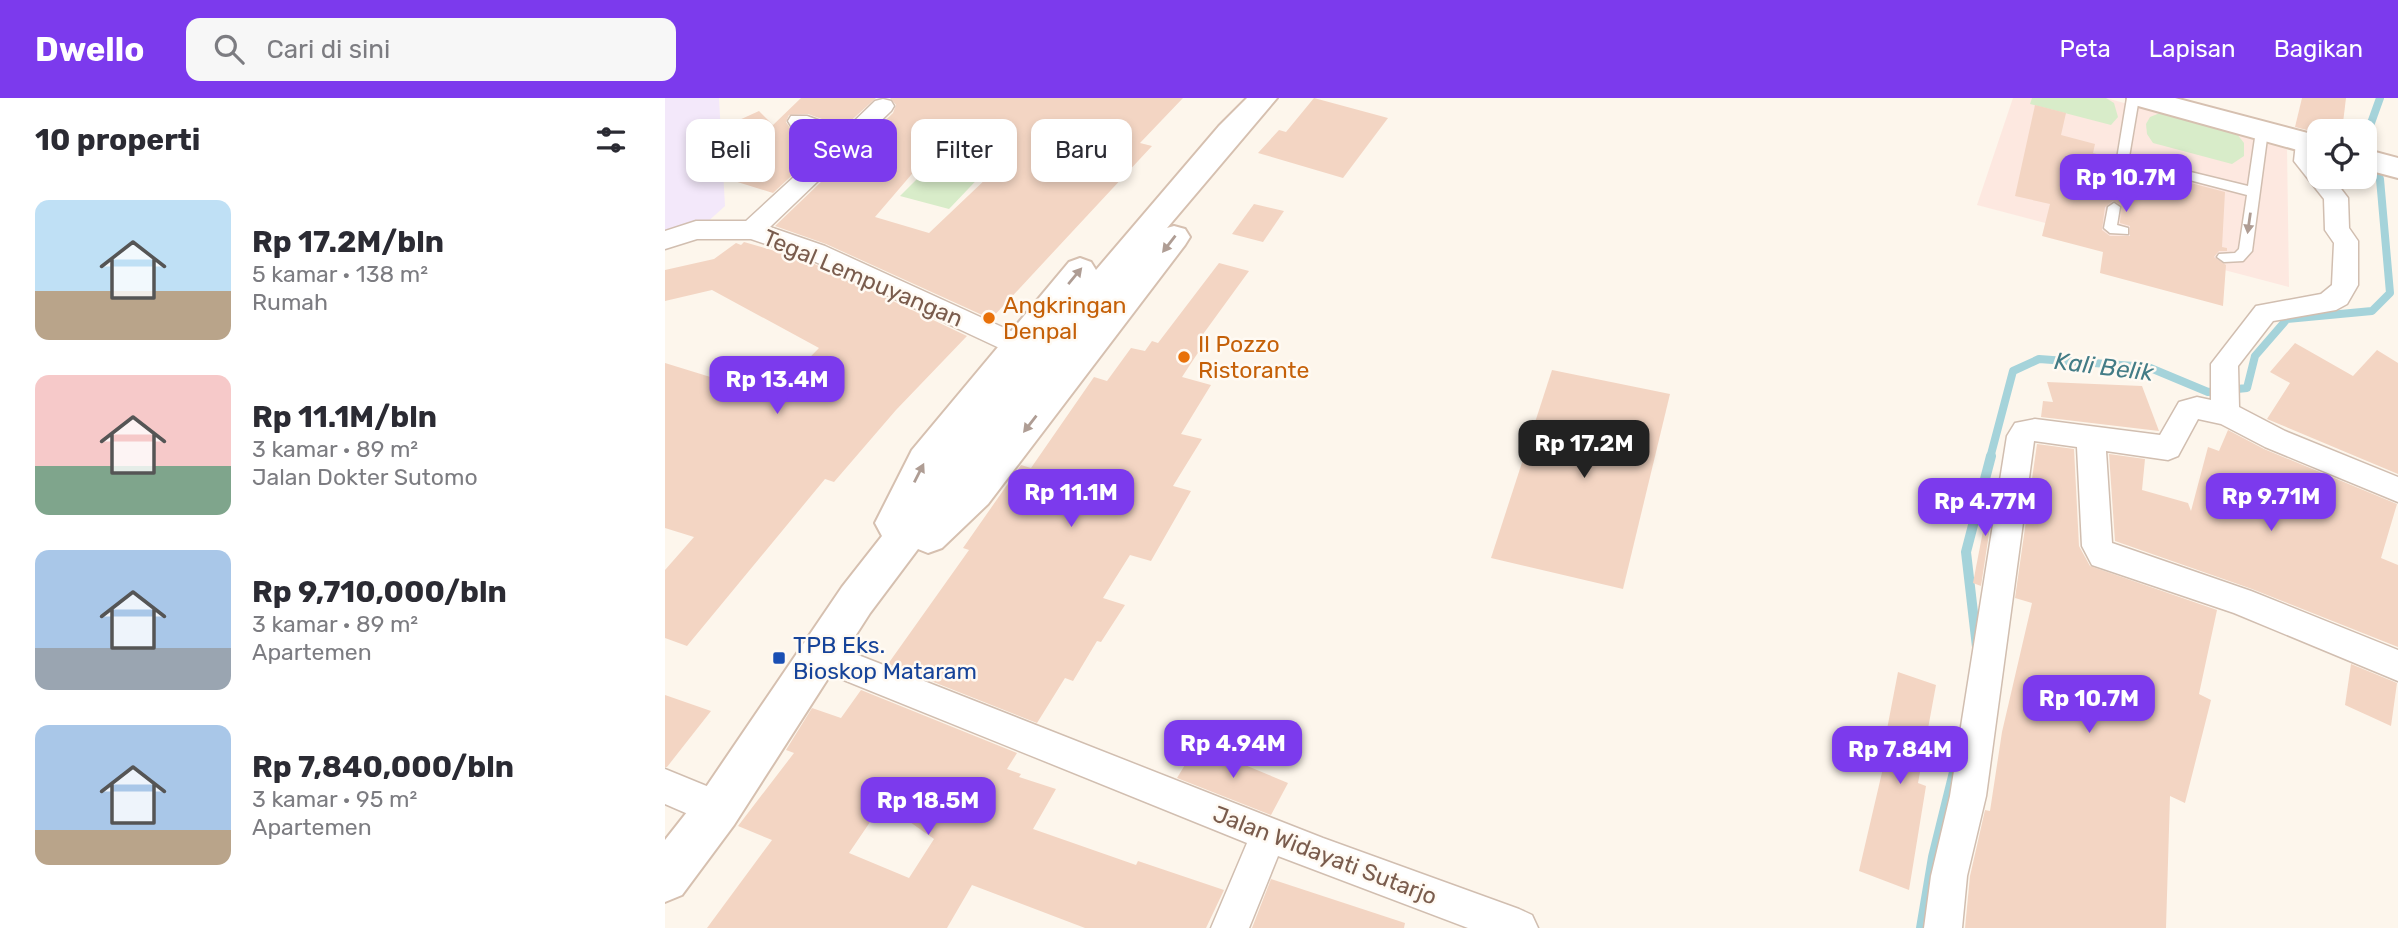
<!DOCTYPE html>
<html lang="id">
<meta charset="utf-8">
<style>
body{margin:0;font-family:Rubik,sans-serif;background:#f7f7f7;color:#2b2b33;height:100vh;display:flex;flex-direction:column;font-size:26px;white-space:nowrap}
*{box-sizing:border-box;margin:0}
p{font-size:23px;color:#7c7c81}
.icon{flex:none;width:38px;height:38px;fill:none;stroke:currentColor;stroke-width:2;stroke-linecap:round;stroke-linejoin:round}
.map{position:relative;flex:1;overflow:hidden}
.sheet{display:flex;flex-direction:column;background:#fff;width:665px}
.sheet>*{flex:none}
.guide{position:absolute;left:21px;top:21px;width:665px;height:63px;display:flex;gap:14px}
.fabs{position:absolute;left:1642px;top:21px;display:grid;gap:14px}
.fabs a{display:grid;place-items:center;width:70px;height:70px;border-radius:14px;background:#fff;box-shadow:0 4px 10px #0003;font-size:35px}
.price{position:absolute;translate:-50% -60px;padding:0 16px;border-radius:14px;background:#7c3aed;color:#fff;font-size:23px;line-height:46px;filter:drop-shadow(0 2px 4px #0008)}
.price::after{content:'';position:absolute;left:50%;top:42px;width:21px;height:16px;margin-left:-10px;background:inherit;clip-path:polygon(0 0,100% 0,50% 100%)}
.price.on{background:#222;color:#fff}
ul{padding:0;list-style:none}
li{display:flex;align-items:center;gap:21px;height:175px;padding:0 35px}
li span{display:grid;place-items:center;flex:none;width:196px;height:140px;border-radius:14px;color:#555}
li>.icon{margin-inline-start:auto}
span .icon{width:84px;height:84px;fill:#fffc;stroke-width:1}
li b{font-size:30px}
h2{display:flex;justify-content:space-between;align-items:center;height:84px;padding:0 35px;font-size:30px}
.chip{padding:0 24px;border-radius:14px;background:#fff;box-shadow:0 4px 10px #0003;font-size:24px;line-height:63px}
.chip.on{background:#7c3aed;color:#fff}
header{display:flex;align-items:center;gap:42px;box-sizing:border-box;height:98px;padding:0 35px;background:#7c3aed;color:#fff}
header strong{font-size:33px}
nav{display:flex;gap:38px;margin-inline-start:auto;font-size:24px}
.search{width:490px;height:63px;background:#f7f7f7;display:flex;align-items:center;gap:18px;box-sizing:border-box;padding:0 24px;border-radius:14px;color:#7c7c81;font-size:26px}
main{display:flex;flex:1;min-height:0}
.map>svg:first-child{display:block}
</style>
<header>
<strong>Dwello</strong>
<div class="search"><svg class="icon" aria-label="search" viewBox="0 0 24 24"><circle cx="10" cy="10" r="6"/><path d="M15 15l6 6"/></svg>Cari di sini</div>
<nav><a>Peta</a><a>Lapisan</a><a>Bagikan</a></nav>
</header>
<main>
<section class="sheet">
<h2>10 properti<svg class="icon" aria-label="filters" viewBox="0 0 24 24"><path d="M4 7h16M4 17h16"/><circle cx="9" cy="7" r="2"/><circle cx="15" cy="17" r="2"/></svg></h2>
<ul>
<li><span style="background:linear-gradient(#bfe0f5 65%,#b9a48a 0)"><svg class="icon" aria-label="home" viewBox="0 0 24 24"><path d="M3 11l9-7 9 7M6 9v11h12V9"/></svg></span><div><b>Rp 17.2M/bln</b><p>5 kamar · 138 m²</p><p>Rumah</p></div></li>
<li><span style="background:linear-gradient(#f6c9c9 65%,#7fa58c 0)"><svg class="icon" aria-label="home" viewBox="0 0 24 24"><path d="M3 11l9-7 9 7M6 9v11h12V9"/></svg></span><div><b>Rp 11.1M/bln</b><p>3 kamar · 89 m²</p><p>Jalan Dokter Sutomo</p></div></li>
<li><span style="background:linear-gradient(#a9c7e8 70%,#9aa5b1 0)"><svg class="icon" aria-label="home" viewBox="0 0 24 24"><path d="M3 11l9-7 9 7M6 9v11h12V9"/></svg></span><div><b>Rp 9,710,000/bln</b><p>3 kamar · 89 m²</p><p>Apartemen</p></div></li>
<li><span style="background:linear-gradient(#a9c7e8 75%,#b9a48a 0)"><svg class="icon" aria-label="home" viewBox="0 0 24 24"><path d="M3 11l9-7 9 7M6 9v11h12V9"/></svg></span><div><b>Rp 7,840,000/bln</b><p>3 kamar · 95 m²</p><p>Apartemen</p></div></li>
</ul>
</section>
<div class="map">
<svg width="1733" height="830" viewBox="0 0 1733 830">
<rect width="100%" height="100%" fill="#fdf6ec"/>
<polygon fill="#fde8e0" points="1348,0 1441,0 1622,50 1624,189 1312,107"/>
<polygon fill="#f3e8fa" points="0,0 54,0 60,108 29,136 0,145"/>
<g fill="#d8ecc9">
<polygon points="1367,0 1441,0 1449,5 1453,19 1446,27 1365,6"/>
<polygon points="1495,15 1572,36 1579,45 1579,58 1567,66 1488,45 1482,36 1481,26 1485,19"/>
<polygon points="276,57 324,69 284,111 235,98"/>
</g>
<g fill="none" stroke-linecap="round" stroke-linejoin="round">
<polyline stroke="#a5d3da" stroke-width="8" points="1325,360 1348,273 1374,261 1483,269 1543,294 1582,290 1590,258 1622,221 1707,213 1725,195 1715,81 1701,39 1715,0"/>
<g stroke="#a5d3da" stroke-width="10">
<polyline points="1312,549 1301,454 1326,358"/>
<polyline points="1256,830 1268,759 1291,666"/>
</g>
</g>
<g fill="#f3d5c3" fill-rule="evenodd">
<polygon points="136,0 211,0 179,29 143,16 124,17 121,24 125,30 162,45 108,95 66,82 92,60 61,28 94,13 108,27"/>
<path d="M225,0H518L475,45L487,48L326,221L161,146L110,128L228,15L231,7ZM276,42L344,59L264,135L210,119Z"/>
<polygon points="649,0 723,20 678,80 593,55 614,32 621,34"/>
<polygon points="1637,0 1681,0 1677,33 1654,35 1630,29"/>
<path d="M1370,7L1401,15L1396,37L1430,46L1428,55L1449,61L1446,79L1451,85L1461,84L1465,69L1560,94L1557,149L1562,150V153H1554L1549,159L1561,167L1558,208L1435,175L1438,154L1377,138L1385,106L1350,98ZM1448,103L1456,107L1455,125L1465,128V138H1445L1437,132L1440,109Z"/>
<polygon points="589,106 619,113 598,144 567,136"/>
<polygon points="79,144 141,162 302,238 231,312 169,384 160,381 22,548 0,540 0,472 29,439 0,430 0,265 107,298 154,250 47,192 0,203 0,172 49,161 71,145 76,147"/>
<polygon points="554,165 584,173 536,239 542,241 517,279 546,287 516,336 537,341 508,388 526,393 486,463 465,457 438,500 460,507 436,544 432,543 408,583 400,580 372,625 223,566 304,452 298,450 356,367 366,370 429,279 442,283 466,250 480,253 487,243 493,245"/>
<polygon points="1630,245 1688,278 1712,252 1733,265 1733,376 1602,321 1625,285 1605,274"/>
<polygon points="887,272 1005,296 958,491 826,460"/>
<polygon points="1382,284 1477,288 1494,333 1376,319 1378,303 1388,304"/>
<polygon points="1563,332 1599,351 1732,406 1716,460 1733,467 1733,549 1587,491 1450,443 1444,356 1480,361 1477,392 1523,405 1526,413 1543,349 1554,353"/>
<polygon points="1372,346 1409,351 1414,448 1425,468 1552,512 1534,596 1546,602 1520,705 1505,698 1501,830 1300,830 1305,778 1320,712 1325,713 1337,634 1367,505 1350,500"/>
<polygon points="1328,381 1332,383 1316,488 1308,485"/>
<polygon points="1686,566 1732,585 1726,628 1680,607"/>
<polygon points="1233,574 1271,587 1253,685 1261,688 1244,792 1194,773 1222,653 1218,652"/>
<path d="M196,592L352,655L342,671L356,676L354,679L391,691L368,731L471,767L473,763L559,792L541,830H420L307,787L282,830H42L107,742L73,728L129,655L121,652L147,610L176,620ZM218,705L269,741L244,780L184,755Z"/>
<polygon points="0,597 46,613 2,669 0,669"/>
<polygon points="532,647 623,685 606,717 512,680"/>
<polygon points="606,781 740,825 739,830 587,830"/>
</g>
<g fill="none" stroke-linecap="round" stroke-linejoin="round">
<defs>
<g id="lane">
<polygon points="1462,0 1474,0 1464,59 1583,88 1591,33 1593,30 1601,30 1603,33 1587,153 1578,163 1559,164 1552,159 1554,156 1570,155 1574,151 1582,97 1463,66 1459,82 1451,82 1449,79"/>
<polygon points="1449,105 1455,109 1452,127 1463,130 1463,136 1445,135 1439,130 1443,109"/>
</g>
<g id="street">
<polygon points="218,1 226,3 229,8 226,13 105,129 160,148 361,240 365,247 361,254 352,257 343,254 142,160 86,141 32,141 0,151 0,133 31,123 81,123 167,44 126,28 123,23 126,18 142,18 180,32 210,3"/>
<polygon points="1642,38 1650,40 1653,45 1654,79 1667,79 1683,100 1684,130 1693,143 1693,187 1682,206 1671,212 1608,223 1573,268 1574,309 1620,333 1733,379 1733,404 1600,349 1556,326 1533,321 1513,358 1503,362 1441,353 1447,445 1586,493 1733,552 1733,583 1569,515 1427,467 1417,448 1412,349 1369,343 1321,698 1302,778 1297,830 1259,830 1266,778 1285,698 1342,338 1350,325 1370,321 1495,337 1514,304 1532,299 1546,302 1546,266 1591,208 1656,196 1667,187 1669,145 1660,132 1659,101 1629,63 1631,45 1634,40"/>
<polygon points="155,542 658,740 854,811 867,817 873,830 803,830 613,758 584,830 546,830 582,745 144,568 139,557 144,546"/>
<polygon points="0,671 66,698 71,711 66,724 53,729 0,706"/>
</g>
<g id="secondary">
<polygon points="582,0 612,0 502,130 509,128 520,131 525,139 520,147 323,406 277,450 263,455 253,451 205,515 69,727 17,797 0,804 0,742 37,695 177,489 217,438 210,425 247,352 404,164 415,160 426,164 431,172 554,28"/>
<polygon points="1462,0 1510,0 1654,38 1654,58 1466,6"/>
<polygon points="1699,51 1733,60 1733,80 1699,71"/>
</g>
</defs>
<use href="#lane" stroke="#d1beb0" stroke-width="3"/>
<use href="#street" stroke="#d1beb0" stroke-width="3"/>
<use href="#secondary" stroke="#d6c0b0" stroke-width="4"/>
<use href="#lane" fill="#fff" fill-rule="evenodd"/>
<use href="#street" fill="#fff" fill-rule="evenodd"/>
<use href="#secondary" fill="#fff" fill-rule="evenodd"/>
</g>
<defs><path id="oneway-solid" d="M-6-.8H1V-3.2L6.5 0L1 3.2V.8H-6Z" transform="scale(1.75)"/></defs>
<g fill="#af9d94">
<use href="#oneway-solid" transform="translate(1584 125) rotate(98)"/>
<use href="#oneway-solid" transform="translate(504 146) rotate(128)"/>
<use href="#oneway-solid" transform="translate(410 178) rotate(-50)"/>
<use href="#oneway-solid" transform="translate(365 326) rotate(128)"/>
<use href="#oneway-solid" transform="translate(254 375) rotate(-63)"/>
</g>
<g fill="#e8710a" stroke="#fffaf3" stroke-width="2.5">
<circle cx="324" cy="220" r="7"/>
<circle cx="519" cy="259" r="7"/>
</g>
<rect fill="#1a4fb4" stroke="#fffaf3" stroke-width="2.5" x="107" y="553" width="14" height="14" rx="3.5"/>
<g text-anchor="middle" stroke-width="5" stroke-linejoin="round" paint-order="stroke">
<g font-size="23" fill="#7a5c4d" stroke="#fffaf3">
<text transform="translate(198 180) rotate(23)" y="8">Tegal Lempuyangan</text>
<text transform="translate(660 757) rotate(21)" y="8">Jalan Widayati Sutarjo</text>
</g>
<g font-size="23" fill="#c56008" stroke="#fffaf3" text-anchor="start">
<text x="338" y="215">Angkringan<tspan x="338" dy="26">Denpal</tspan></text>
<text x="533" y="254">Il Pozzo<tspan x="533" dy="26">Ristorante</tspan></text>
</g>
<g font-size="23" fill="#164399" stroke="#fffaf3" text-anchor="start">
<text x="128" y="555">TPB Eks.<tspan x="128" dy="26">Bioskop Mataram</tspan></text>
</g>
<g font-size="24" font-style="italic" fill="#437c86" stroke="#fffaf3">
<text transform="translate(1439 269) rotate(7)" y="8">Kali Belik</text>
</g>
</g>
</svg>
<div class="fabs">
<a><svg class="icon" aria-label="locate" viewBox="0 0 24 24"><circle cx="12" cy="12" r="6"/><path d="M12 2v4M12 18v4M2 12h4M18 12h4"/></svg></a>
</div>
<b class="price" style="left:1461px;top:116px">Rp 10.7M</b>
<b class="price" style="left:112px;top:318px">Rp 13.4M</b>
<b class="price on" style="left:919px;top:382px">Rp 17.2M</b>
<b class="price" style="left:406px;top:431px">Rp 11.1M</b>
<b class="price" style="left:1606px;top:435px">Rp 9.71M</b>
<b class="price" style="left:1320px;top:440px">Rp 4.77M</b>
<b class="price" style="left:1424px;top:637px">Rp 10.7M</b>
<b class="price" style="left:568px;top:682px">Rp 4.94M</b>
<b class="price" style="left:1235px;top:688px">Rp 7.84M</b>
<b class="price" style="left:263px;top:739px">Rp 18.5M</b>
<div class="guide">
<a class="chip">Beli</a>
<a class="chip on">Sewa</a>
<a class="chip">Filter</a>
<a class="chip">Baru</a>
</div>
</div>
</main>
